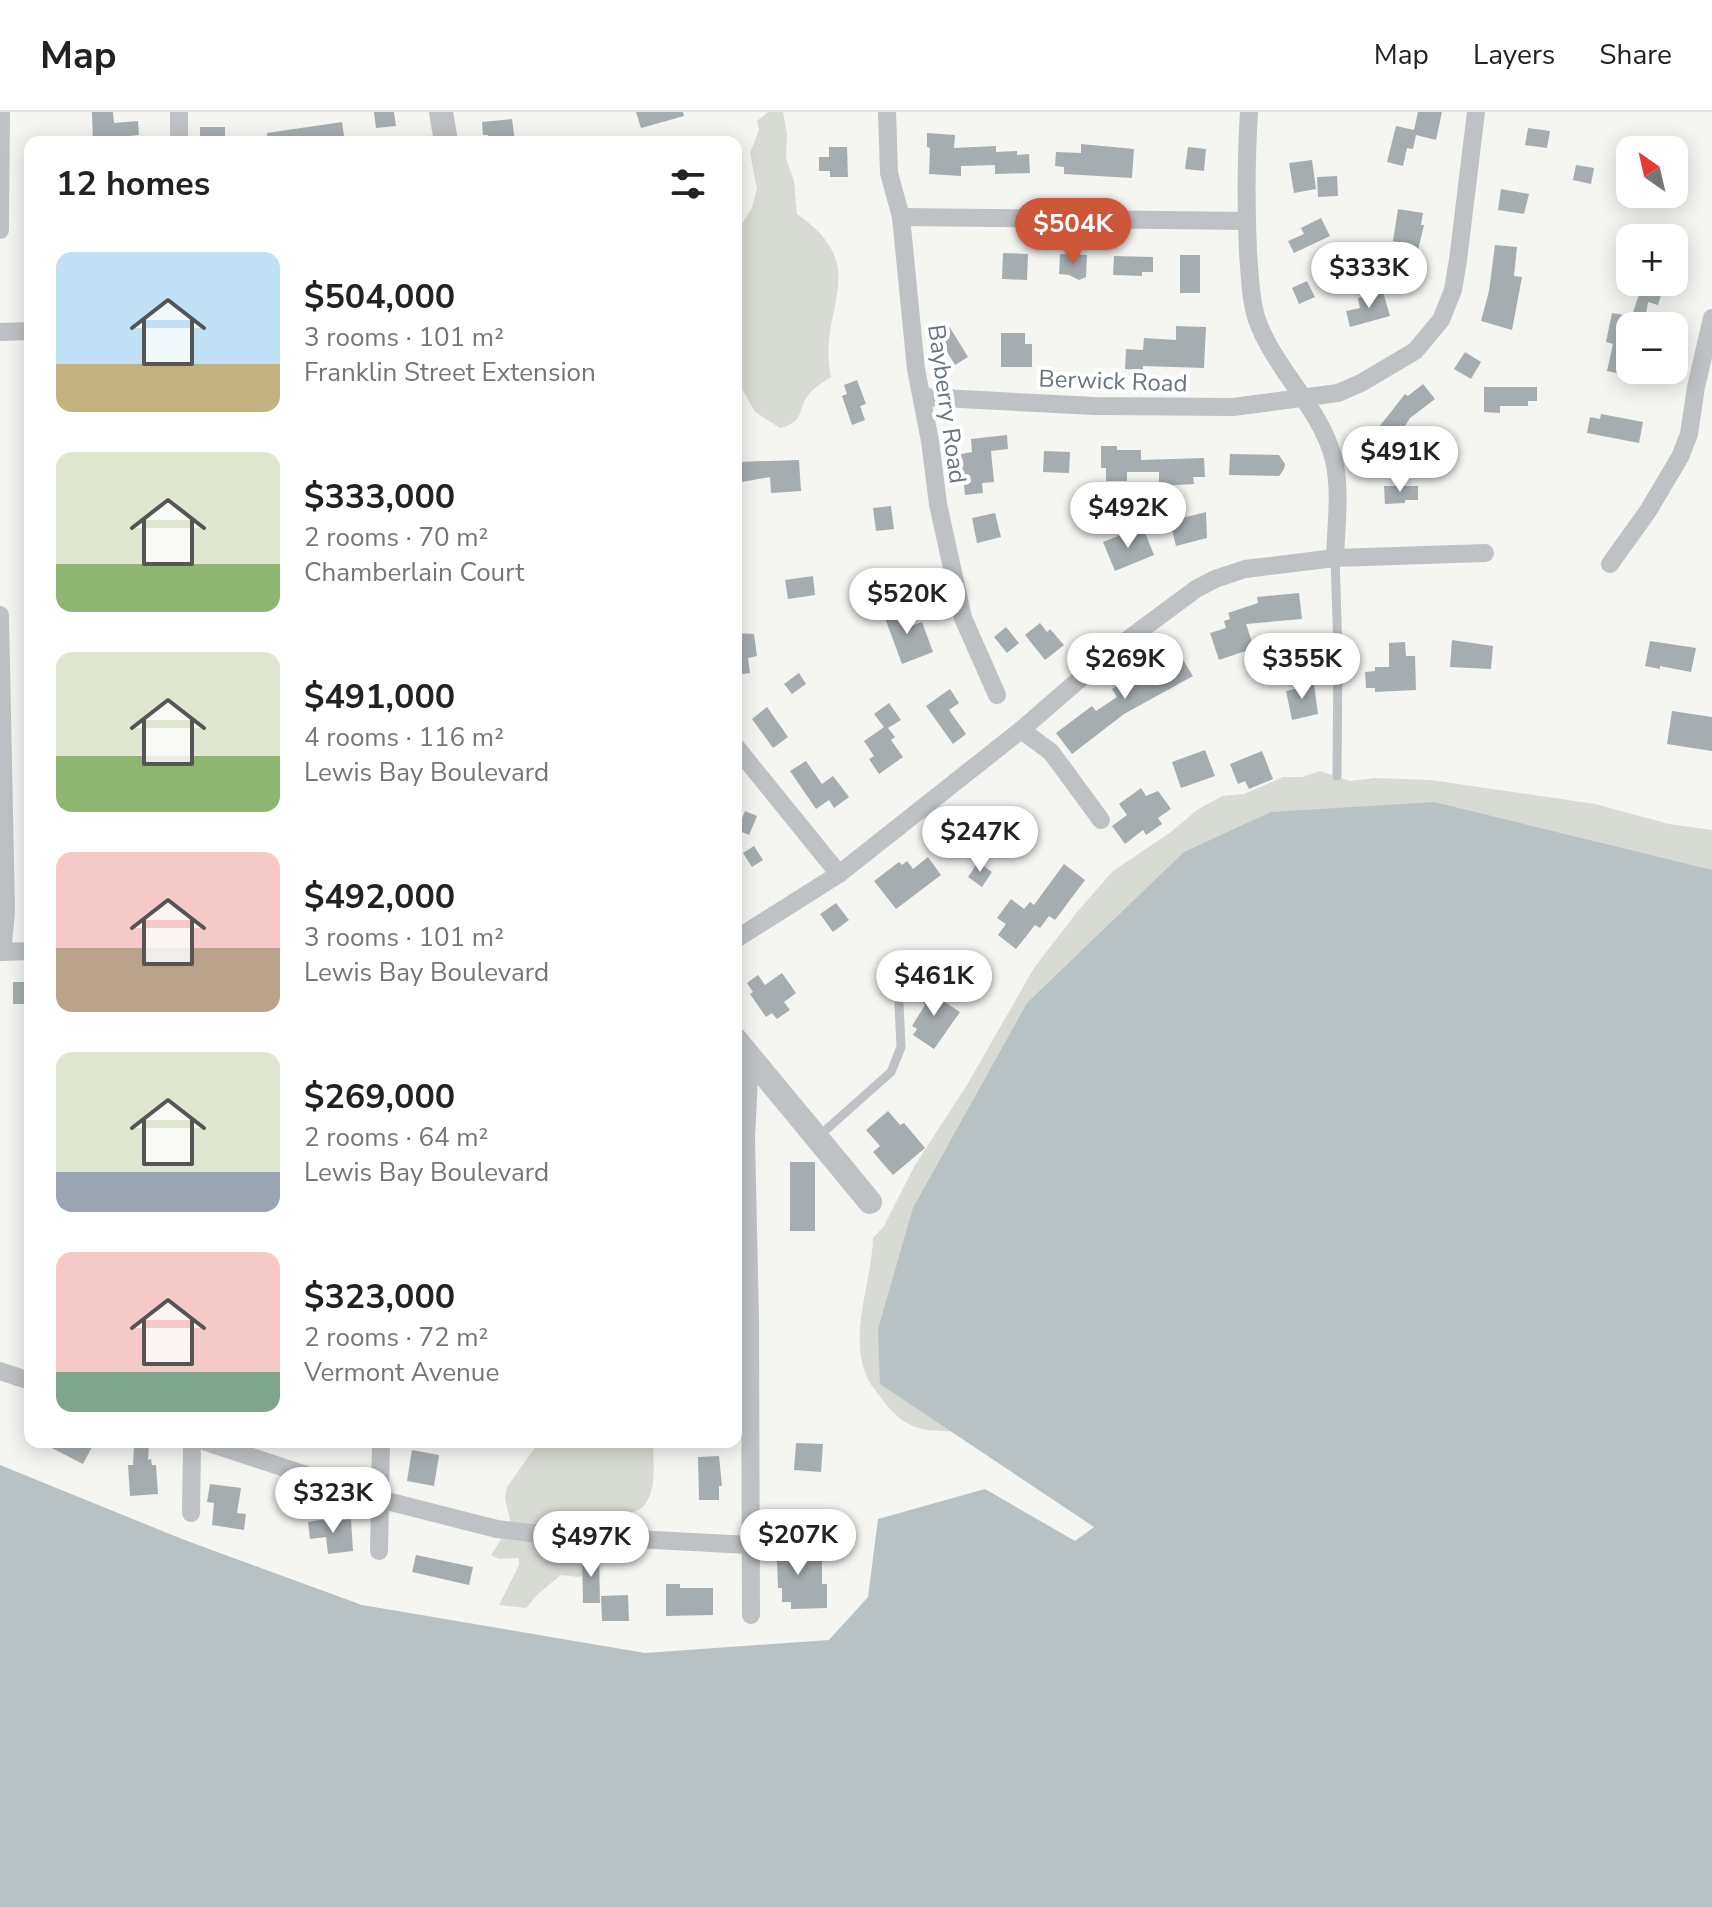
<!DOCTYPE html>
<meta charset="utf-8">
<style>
body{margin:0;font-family:"Nunito Sans",sans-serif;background:#f6f6f6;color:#222;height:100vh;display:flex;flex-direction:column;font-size:30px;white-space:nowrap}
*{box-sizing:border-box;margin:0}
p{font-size:26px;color:#767676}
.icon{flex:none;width:44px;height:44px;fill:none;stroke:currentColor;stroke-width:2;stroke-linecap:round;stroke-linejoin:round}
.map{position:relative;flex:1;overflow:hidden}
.sheet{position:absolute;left:24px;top:24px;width:718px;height:1312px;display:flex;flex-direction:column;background:#fff;border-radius:16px;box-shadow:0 4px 20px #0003}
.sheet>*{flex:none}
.needle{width:52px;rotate:326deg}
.buttons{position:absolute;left:1616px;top:24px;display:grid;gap:16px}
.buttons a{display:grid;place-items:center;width:72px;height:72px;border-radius:16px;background:#fff;box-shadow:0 4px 20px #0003;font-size:40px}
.price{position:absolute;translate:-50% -68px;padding:0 18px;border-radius:28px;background:#fff;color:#222;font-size:26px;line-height:52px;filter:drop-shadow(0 2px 4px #0008)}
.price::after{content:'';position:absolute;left:50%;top:48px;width:24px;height:18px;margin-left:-12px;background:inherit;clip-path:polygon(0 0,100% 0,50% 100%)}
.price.active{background:#ce5639;color:#fff}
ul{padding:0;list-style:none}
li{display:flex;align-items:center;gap:24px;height:200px;padding:0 32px}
li span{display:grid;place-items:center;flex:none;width:224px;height:160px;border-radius:16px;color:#555}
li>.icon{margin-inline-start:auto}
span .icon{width:96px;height:96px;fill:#fffc;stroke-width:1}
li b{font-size:34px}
h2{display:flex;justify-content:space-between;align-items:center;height:96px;padding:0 32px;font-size:34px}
header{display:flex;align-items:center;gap:48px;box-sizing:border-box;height:112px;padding:0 40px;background:#fff;border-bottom:2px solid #e0e0e0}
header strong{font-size:38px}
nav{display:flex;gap:44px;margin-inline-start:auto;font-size:28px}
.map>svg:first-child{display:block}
</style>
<header>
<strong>Map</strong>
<nav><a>Map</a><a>Layers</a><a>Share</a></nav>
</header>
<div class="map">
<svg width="1712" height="1795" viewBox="0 0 1712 1795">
<rect width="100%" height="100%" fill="#f5f5f2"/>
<g fill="#d7dbd3">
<path d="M768,0H783L787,23L786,46L794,69L797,102C875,156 816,196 831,265C823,270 815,275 809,282C796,299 806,309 780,316L755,300L744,280L736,274V121L752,96L757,77L750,41L759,18L757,9Z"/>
<path d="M1320,659L1350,669L1375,666L1431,668L1595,692L1669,712L1712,718V879L957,1319C922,1320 904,1317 882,1287C878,1281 871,1274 868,1267C847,1225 872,1170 873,1126L884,1114L915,1053L967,973L1034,856L1077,800L1113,759L1171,720L1197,698L1222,684L1244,682L1283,665H1302Z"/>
<path d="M539,1330H653C653,1348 657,1375 646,1391C639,1402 628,1400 618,1403C592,1408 589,1436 588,1458L580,1465L561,1463L538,1482L526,1496L499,1493L519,1453V1446L499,1447L491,1443L511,1412L505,1386L507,1375Z"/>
</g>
<polygon fill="#b8c2c5" points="1434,690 1712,758 1712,1795 0,1795 0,1353 182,1427 362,1493 645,1541 829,1528 868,1485 878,1407 985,1377 1075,1429 1094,1415 880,1272 878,1217 913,1096 1027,891 1184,740 1271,700"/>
<g fill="#a6adb1">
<polygon points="92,0 113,0 114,11 138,9 139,23 129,24 130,30 93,30"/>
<polygon points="374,0 394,0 396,14 376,16"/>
<polygon points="636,0 683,0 684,4 641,16"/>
<polygon points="1418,0 1442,0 1436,28 1416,23 1413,37 1407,36 1403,54 1387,50 1396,14 1414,18"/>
<polygon points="512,7 515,30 489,30 488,23 483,23 482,10"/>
<polygon points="342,10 345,30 268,30 267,21"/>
<rect x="200" y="15" width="25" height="15"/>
<polygon points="1528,16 1550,19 1547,36 1525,33"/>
<polygon points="927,21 955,23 954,36 996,34 996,40 1017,39 1017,43 1029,42 1030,61 995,62 995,53 961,54 961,64 929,62 930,36 927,35"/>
<polygon points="1081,32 1134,37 1132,66 1064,62 1064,55 1055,54 1056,40 1081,41"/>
<polygon points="829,35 847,35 848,65 830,65 830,59 819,59 819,45 829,45"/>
<polygon points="1188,35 1206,37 1204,59 1185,57"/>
<polygon points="1312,48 1316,77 1294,81 1289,51"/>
<polygon points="1576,53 1594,56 1591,72 1573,68"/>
<polygon points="1337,64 1338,84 1318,85 1317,65"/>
<polygon points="1501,77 1529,82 1524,102 1498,98"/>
<polygon points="1398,97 1423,101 1421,113 1424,113 1412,164 1392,160 1398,130 1393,129"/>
<polygon points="1321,106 1330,124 1294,141 1288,129 1304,122 1301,116"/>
<polygon points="1495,133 1517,135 1514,164 1522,165 1512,218 1481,209 1489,179"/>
<polygon points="1003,141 1028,142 1027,168 1002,167"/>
<polygon points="1060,142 1087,143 1086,165 1079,168 1069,163 1059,162"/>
<rect x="1180" y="143" width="20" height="38"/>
<polygon points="1114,144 1153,145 1153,160 1142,160 1142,164 1113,163"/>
<polygon points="1307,169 1315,185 1299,192 1292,176"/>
<polygon points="1643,170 1665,170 1658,193 1648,190 1644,214 1630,214 1630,264 1607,259 1613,232 1606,230 1612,201 1630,204 1630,210"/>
<polygon points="1383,180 1390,204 1350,215 1346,199 1360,196 1358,186"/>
<polygon points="949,214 968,245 955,253 936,222"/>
<polygon points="1176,214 1206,215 1204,256 1143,254 1143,258 1125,257 1126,237 1143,238 1144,226 1176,228"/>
<polygon points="1001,221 1025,221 1025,232 1032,232 1032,255 1001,255"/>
<polygon points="1465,240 1481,250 1471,267 1454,257"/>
<polygon points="857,268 866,292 860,294 865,308 852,313 842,284 847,282 844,273"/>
<polygon points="1423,272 1435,287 1410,306 1396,328 1379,315 1405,282 1408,284"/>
<polygon points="1484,275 1537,275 1537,289 1528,289 1528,294 1500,294 1500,301 1484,300"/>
<polygon points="1601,302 1643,310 1639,331 1587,321 1590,305 1600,307"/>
<polygon points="1007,323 1008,337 991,339 994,370 982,371 983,381 965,383 961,342 972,340 971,327"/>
<polygon points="1101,334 1117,334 1117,338 1141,338 1141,348 1204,346 1205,365 1193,365 1194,372 1159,374 1159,360 1127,360 1127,369 1106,369 1106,356 1101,356"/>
<polygon points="1044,339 1070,340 1069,361 1043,360"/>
<polygon points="1230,342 1279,343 1285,352 1284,357 1279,364 1229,363"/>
<polygon points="799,348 801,379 771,381 770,365 736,371 736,350"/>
<polygon points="1384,374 1418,374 1418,388 1405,388 1405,391 1385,392"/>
<polygon points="891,394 894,417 876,419 873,396"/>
<polygon points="1206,400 1207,426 1176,434 1170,409"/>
<polygon points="995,401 1001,425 977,431 972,406"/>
<polygon points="1144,418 1154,443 1115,459 1103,430 1126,421 1128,424"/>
<polygon points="813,464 815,483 788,487 785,468"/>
<polygon points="1299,481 1302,507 1246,512 1254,536 1219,548 1210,521 1226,516 1224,509 1230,507 1228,501 1258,491 1257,485"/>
<polygon points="897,493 906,516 922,510 933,540 902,552 882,498"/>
<polygon points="1040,511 1047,520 1050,517 1064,533 1045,548 1025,523"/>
<polygon points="1006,515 1019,531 1007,541 994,525"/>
<polygon points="736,521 754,522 757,544 748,546 750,561 736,563"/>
<polygon points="1452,528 1493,534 1491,557 1450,555"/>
<polygon points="1650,529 1696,536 1691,560 1660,554 1660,557 1645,554"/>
<polygon points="1405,530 1406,544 1415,544 1416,578 1375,580 1375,576 1366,576 1365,560 1375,559 1375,555 1389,555 1389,531"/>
<polygon points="1180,543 1193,564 1124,602 1072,642 1056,621 1092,594 1096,599 1117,585 1112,577 1166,547 1168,550"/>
<polygon points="799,561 806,572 792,582 784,572"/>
<polygon points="1308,570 1309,574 1314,572 1318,602 1292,608 1286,579 1295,577 1294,573"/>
<polygon points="950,577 959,591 949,598 966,622 953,632 926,594"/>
<polygon points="889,591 901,608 888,616 895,625 891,628 903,645 879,662 869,647 874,644 864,629 884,615 874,602"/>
<polygon points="767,595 788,625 773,636 752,607"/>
<polygon points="1672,599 1712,605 1712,639 1667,632"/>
<polygon points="1205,638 1215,664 1181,676 1172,650"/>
<polygon points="1262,639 1273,667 1249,677 1245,669 1238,672 1230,652"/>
<polygon points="806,649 822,672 833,664 849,685 834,696 829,688 816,697 790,659"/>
<polygon points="1141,676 1146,684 1158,679 1171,697 1158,706 1162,712 1146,723 1143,718 1125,732 1112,714 1127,703 1119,692"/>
<polygon points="745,699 757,704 749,723 737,718"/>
<polygon points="754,734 763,748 752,755 743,741"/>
<polygon points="928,745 941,763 896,797 874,769 899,750 902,753 907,749 913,757"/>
<polygon points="978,750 992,760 982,775 968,765"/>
<polygon points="1064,752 1085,768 1055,808 1049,804 1040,816 1035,813 1016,837 998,823 1006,812 997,806 1011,787 1024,797 1030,790 1034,793"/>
<polygon points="836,791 849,808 833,820 820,802"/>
<polygon points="920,849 935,860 925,873 910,862"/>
<polygon points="782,861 796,881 784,890 790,898 777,907 772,901 766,905 750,882 753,880 747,871 758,863 765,873"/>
<rect x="13" y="870" width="17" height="22"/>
<polygon points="932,873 940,887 960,900 934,937 913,923 917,917 912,914 925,893 918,881"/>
<polygon points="888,999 900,1013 904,1011 925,1036 893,1063 873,1040 880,1034 866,1018"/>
<rect x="790" y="1050" width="25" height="69"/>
<polygon points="40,1330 83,1330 92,1335 83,1352"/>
<polygon points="796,1331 823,1332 821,1360 794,1358"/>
<polygon points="134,1332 149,1332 148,1348 151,1347 152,1353 156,1353 158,1382 130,1384 128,1353 133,1353"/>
<polygon points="412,1338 439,1343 434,1374 407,1369"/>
<polygon points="719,1344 722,1374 719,1374 719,1388 699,1388 698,1345"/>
<polygon points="210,1372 241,1376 237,1401 246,1402 244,1418 212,1413 214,1391 207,1390"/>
<polygon points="327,1407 327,1410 351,1407 353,1439 328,1442 326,1425 310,1427 308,1410"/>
<polygon points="764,1431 790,1431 790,1442 822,1442 822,1472 827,1472 827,1496 791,1497 791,1490 782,1490 782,1476 778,1476 777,1449 764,1449"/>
<polygon points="416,1443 473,1455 469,1473 412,1460"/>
<polygon points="582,1443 599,1443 600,1491 583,1491"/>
<polygon points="666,1472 680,1472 680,1476 713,1476 713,1503 666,1504"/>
<polygon points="628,1483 629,1509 602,1509 601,1484"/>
</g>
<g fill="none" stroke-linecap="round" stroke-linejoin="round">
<g stroke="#bec2c5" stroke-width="9">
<polyline points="1335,446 1338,540 1337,664"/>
<polyline points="819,1024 891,960 901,935 899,892"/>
</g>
<g stroke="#bec2c5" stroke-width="18">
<polyline points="179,0 179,30"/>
<polyline points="887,0 889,61 901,105 916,257 930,329 938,392 963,506 997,583"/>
<path d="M1249,0C1246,47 1246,94 1248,141C1250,163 1250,187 1257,208C1275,258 1321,296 1334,348C1341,379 1336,414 1335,446"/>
<polyline points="901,105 1246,109"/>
<polyline points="0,118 1,0"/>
<polyline points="0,220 30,219"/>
<polyline points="923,285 1094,294 1233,295 1338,281 1361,271 1415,239 1441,208 1453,178 1458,148 1476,0"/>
<polyline points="1610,452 1648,399 1680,345 1689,322 1696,275 1712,206"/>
<polyline points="0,503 6,800 2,840"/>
<polyline points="1021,618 1051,640 1101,708"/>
<polyline points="736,635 839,762"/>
<polyline points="736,827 839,762 1021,618 1111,540 1196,477 1215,467 1245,457 1335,446 1485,441"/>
<polyline points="0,840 30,839"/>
<polyline points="0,1259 30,1269"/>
<polyline points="206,1330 379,1387 497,1417 540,1422 749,1433"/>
<polyline points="191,1401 192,1330"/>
<polyline points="379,1439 381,1330"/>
<polyline points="751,1503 750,1207 746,1026 749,965 753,949"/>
</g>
<g stroke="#bec2c5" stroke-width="24">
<polyline points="441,0 446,30"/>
<polyline points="736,928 870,1090"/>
</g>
</g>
<g text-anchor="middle" stroke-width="8" stroke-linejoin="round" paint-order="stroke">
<g font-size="24" fill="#67757f" stroke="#fff">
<text transform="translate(1113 269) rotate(2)" y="8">Berwick Road</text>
<text transform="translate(947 292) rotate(82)" y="8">Bayberry Road</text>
</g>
</g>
</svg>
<div class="buttons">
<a><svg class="needle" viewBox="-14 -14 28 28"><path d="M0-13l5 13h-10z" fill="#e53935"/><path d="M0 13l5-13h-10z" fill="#767676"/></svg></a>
<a>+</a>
<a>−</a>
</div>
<b class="price active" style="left:1073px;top:154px">$504K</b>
<b class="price" style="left:1369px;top:198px">$333K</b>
<b class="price" style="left:1400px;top:382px">$491K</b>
<b class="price" style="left:1128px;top:438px">$492K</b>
<b class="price" style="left:907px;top:524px">$520K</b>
<b class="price" style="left:1125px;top:589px">$269K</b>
<b class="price" style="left:1302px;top:589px">$355K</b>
<b class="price" style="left:980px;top:762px">$247K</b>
<b class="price" style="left:934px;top:906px">$461K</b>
<b class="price" style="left:333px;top:1423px">$323K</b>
<b class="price" style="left:798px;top:1465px">$207K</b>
<b class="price" style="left:591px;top:1467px">$497K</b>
<section class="sheet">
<h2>12 homes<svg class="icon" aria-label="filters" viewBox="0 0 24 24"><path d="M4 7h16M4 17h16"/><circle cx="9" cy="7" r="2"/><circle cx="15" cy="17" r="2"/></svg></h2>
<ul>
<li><span style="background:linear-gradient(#bfe0f5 70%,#c2b280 0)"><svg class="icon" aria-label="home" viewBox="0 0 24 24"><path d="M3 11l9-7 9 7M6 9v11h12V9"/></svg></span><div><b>$504,000</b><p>3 rooms · 101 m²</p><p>Franklin Street Extension</p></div></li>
<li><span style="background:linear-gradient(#dfe7d0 70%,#8fb573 0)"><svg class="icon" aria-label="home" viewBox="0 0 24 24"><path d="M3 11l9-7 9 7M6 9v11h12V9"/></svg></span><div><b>$333,000</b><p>2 rooms · 70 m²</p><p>Chamberlain Court</p></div></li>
<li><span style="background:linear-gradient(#dfe7d0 65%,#8fb573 0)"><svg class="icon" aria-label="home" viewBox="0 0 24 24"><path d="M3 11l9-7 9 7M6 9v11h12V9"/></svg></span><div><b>$491,000</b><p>4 rooms · 116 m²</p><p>Lewis Bay Boulevard</p></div></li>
<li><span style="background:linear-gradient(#f6c9c9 60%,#b9a48a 0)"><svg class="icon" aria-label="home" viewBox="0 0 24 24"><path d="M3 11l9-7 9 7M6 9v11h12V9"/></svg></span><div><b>$492,000</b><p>3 rooms · 101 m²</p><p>Lewis Bay Boulevard</p></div></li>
<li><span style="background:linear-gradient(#dfe7d0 75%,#9aa5b1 0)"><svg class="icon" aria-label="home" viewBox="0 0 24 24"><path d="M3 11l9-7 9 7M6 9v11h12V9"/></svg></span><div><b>$269,000</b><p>2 rooms · 64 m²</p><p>Lewis Bay Boulevard</p></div></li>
<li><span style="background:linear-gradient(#f6c9c9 75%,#7fa58c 0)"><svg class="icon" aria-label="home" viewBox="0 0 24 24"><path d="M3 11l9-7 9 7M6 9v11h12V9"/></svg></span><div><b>$323,000</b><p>2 rooms · 72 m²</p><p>Vermont Avenue</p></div></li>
</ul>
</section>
</div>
